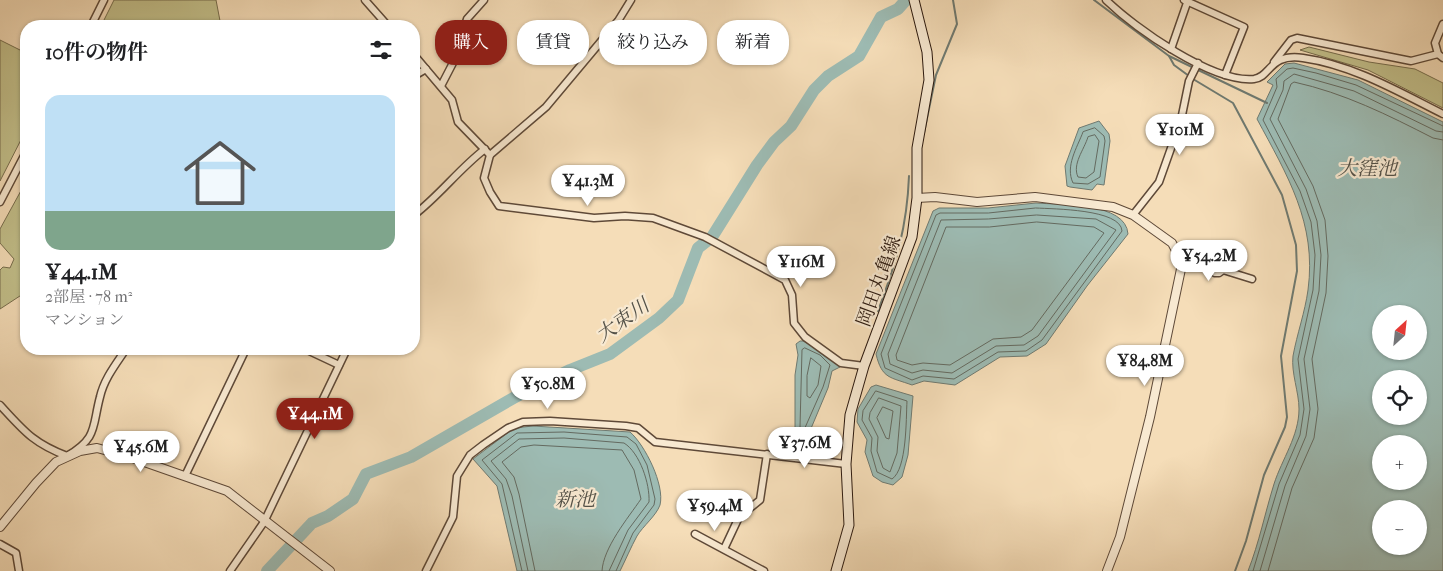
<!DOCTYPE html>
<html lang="ja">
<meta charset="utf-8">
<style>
body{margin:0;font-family:"IM FELL French Canon","Noto Serif JP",serif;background:#f2f2f2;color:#202124;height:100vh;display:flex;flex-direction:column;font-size:19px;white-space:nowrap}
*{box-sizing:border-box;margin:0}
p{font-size:16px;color:#757577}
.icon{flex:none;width:28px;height:28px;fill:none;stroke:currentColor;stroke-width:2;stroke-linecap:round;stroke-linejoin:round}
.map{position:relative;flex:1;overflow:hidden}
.details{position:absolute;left:20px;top:20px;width:400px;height:335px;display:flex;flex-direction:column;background:#fff;border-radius:20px;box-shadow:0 1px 4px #0004}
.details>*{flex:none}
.top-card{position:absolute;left:435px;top:20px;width:475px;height:45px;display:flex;gap:10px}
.needle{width:32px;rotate:27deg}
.controls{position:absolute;left:1372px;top:305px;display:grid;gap:10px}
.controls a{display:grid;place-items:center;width:55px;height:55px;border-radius:50%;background:#fff;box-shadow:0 1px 4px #0004;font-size:25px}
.price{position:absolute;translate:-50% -42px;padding:0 11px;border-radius:18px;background:#fff;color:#222;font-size:16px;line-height:32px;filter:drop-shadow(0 1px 2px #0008)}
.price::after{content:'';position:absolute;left:50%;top:30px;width:15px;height:11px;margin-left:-8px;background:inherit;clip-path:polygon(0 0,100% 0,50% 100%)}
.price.active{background:#8f2418;color:#fff}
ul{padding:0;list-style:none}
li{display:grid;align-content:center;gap:10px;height:265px;padding:0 25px}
li span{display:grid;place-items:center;height:155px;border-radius:15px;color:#555}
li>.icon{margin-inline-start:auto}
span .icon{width:90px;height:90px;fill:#fffc;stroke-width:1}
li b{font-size:21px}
h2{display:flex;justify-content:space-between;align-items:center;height:60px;padding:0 25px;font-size:21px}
.tag{padding:0 18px;border-radius:20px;background:#fff;box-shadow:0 1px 4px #0004;font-size:18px;line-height:45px}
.tag.active{background:#8f2418;color:#fff}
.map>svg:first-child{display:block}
</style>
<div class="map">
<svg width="1443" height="571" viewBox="0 0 1443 571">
<rect width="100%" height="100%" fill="#f5ddb8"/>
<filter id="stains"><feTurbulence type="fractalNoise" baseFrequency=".004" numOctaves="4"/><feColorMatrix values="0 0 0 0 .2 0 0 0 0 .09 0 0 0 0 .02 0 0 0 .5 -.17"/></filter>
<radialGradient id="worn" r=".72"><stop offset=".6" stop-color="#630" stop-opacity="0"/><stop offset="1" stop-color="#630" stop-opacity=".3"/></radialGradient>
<g fill="#c2bf8a" stroke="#766c4c">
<polygon points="114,0 216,0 221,26 101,26"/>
<polygon points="0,40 26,53 26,130 0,181"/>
<polygon points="1309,47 1369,62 1415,69 1443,83 1443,108 1368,70 1300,50"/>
<polygon points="23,187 26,187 26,292 0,309 0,270 3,267 10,268 14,259 0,243 0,229"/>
</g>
<g fill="#9dbbb3" stroke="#6f7a71" fill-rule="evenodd">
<path d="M1294,63L1358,80L1443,122V571H1248C1259,543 1265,513 1274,484C1282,459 1299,436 1299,409C1299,392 1291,373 1293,356C1297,334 1305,312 1308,290C1317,223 1287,175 1257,119L1273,85L1267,82L1285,64ZM1381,314H1419V351H1381ZM1381,379H1419V416H1381ZM1381,444H1419V481H1381ZM1381,509H1419V546H1381Z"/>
<polygon points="1099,121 1109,134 1110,141 1104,185 1097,184 1092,190 1070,187 1067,186 1065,166 1079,128"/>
<path d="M1036,203C1060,205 1126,202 1128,234L1087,286L1046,344L1027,356L1000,357L955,385L924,381L912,385C890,377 882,379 876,354L933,211L939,208H988Z"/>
<polygon points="800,341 803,341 823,351 840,367 832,371 828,388 807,438 795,432 795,375 798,355 796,344"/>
<polygon points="876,385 913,396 908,455 902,477 893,485 882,482 873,476 865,452 867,440 857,422 858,409 871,387"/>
<path d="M533,426L630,432C645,445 665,485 660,505C656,516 643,526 637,536C631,547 626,559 620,571H517L497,486L473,459L514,428Z"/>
</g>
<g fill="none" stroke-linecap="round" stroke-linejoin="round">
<g stroke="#646a60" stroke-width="1">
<path d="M1095,128L1104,136L1105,141L1100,177L1088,184L1073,183C1065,166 1077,148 1083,132Z"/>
<path d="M1095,135L1099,141L1094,172L1086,178L1078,177C1072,164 1084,150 1088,137Z"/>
<path d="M1036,208C1053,209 1121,209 1122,231L1042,340L1026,351L998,352L954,379L923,376L912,380L885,368L881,354L936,215L940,213H988Z"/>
<polygon points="1037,215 1096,219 1116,230 1038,336 1024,345 996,346 952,373 923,370 912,373 890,364 888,354 941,220 988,219"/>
<polygon points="1037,222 1094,227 1104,233 1032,330 1021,337 993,339 950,365 923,363 912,365 897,360 896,355 946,227 989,227"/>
<polygon points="805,348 820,355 830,365 823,387 804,430 800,427 802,350"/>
<polygon points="811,358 821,366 818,385 810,398 807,396 807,376"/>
<path d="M876,391L907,401C906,419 907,469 892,479L877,472L871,451L872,438L862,420L863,411Z"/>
<polygon points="879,398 901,406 897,453 890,472 883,468 877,451 878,437 869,419 870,413"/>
<polygon points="883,407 893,411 889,439 886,438 877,418"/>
<polyline points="522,571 502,484 482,460 517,433 564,432 627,437 636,444 647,465 655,499 654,505 633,533 616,571"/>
<path d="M528,571L512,496L506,479L491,461L519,439L564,438L624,443C640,453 650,484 649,502L628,530L609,571"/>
<path d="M535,571L519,494L514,477L502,462L521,447L534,445L622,450L634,470L641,499C628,518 603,548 602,571"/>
<polyline points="1253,571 1279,484 1300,435 1304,409 1298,359 1313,290 1315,255 1311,222 1300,191 1263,120 1277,87 1276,79 1287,69 1293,68 1316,73 1356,85 1443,126"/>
<polyline points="1260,571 1285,486 1306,436 1310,409 1304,359 1319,291 1321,255 1317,221 1306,189 1270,119 1283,90 1284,81 1294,74 1354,91 1436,131 1443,132"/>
<path d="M1268,571L1292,488L1314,438L1318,409L1312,359L1326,293L1328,256L1325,220L1313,186L1278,119L1291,84L1294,82C1344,93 1388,115 1433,138L1443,140"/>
</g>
<g stroke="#6f7a71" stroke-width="2">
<polyline points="1094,0 1169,56 1267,103"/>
<polyline points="1169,56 1174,65 1189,76"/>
<polyline points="1193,79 1233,103 1282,195 1296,245 1297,271 1281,356 1287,417 1285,427 1264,475 1246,541 1235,571"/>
<polyline points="924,133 936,75 957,24 953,0"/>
<path d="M878,311C896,263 907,228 909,176"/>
</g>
<polyline stroke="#9dbbb3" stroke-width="12" points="267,571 312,523 328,516 353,499 366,474 411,457 517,396 570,370 610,354 659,318 678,300 698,248 712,237 757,165 774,142 791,126 814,90 828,76 859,56 881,17 898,9 906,0"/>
<defs>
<g id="minor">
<polyline points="365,0 388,26"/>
<polyline points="631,0 618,21 546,107 490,155 484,178 490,192 499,206 594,218 625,216 653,218 705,237 785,280 792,295 794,323 805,337 841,363 864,366"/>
<path d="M1106,0C1135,28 1212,83 1254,79C1271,77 1269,53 1303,58C1353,65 1399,92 1443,114"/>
<polyline points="1184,0 1244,27 1225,75"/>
<polyline points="1443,24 1435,43 1438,54 1443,58"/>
<polyline points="91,26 104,0"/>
<polyline points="1171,49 1188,0"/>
<polyline points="414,55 452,100 458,122 490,155"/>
<polyline points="1274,62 1291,40 1297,38 1411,61 1438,54"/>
<polyline points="414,76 426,69"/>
<polyline points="441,86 455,59 467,19 484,0"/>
<polyline points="0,202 26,152"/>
<path d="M414,215C440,195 459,169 485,149"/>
<polyline points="1133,215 1159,182 1181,120 1189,81 1198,63"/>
<polyline points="1178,253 1215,273 1219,273 1223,270 1252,279"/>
<polyline points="305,349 339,365"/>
<path d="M0,405C24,431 33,443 67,456C98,438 92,427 100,397C104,379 116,364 126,349"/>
<polyline points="185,476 246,349"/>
<polyline points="695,534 764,571"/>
<polyline points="0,544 16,553 19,571"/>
<polyline points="724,549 739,517 760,500 767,454"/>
<polyline points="230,571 264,522 347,349"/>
<polyline points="426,571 453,517 457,476 470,455 483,445 508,428 523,422 550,421 626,426 638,428 655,442 846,464"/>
</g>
<g id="tertiary">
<polyline points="917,198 935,197 977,202 1035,197 1113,207 1133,215 1172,243 1181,260 1181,269 1150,417 1120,537 1107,571"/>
<polyline points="0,527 36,483 56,462 80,451 97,448 130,457 227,491 330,571"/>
</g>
<polyline id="secondary" points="836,571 849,525 846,464 850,415 864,366 912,237 917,198 917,148 929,80 927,52 914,0"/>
</defs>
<use href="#minor" stroke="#5e4938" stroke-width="9"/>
<use href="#tertiary" stroke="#5e4938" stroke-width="10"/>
<use href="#secondary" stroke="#2b180e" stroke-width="11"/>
<use href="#minor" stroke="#f8e9d1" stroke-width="6"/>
<use href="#tertiary" stroke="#f8e9d1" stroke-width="8"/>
<use href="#secondary" stroke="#f8e9d1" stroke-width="9"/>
</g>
<g text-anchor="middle" stroke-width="4.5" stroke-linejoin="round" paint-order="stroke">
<g font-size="19" fill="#2b180e" stroke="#f8e9d1">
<text transform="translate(878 281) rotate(-70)" y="7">岡田丸亀線</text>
</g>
<g font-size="20" font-style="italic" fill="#535148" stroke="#f8e9d1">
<text x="1367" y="175">大窪池</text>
<text transform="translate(622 320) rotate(-35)" y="7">大束川</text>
<text x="575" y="506">新池</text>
</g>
</g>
<rect width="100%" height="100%" filter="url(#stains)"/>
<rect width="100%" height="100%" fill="url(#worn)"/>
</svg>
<div class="controls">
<a><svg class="needle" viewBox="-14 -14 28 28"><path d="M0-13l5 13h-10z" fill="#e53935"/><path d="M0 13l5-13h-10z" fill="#757577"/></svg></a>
<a><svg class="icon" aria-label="locate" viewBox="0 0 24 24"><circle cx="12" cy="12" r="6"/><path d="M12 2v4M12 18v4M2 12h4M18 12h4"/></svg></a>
<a>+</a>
<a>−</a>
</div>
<b class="price" style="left:1180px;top:156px">¥101M</b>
<b class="price" style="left:588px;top:207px">¥41.3M</b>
<b class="price" style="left:1209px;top:282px">¥54.2M</b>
<b class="price" style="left:801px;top:288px">¥116M</b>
<b class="price" style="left:1145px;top:387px">¥84.8M</b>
<b class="price" style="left:548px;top:410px">¥50.8M</b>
<b class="price active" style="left:315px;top:440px">¥44.1M</b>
<b class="price" style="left:805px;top:469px">¥37.6M</b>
<b class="price" style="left:141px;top:473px">¥45.6M</b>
<b class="price" style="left:715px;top:532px">¥59.4M</b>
<div class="top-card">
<a class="tag active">購入</a>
<a class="tag">賃貸</a>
<a class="tag">絞り込み</a>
<a class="tag">新着</a>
</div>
<section class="details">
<h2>10件の物件<svg class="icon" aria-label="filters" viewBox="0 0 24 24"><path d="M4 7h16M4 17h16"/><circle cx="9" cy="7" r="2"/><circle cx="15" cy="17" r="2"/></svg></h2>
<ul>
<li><span style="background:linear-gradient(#bfe0f5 75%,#7fa58c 0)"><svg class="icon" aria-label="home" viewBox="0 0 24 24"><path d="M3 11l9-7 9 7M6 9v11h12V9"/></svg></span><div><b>¥44.1M</b><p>2部屋 · 78 m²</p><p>マンション</p></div></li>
</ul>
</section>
</div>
